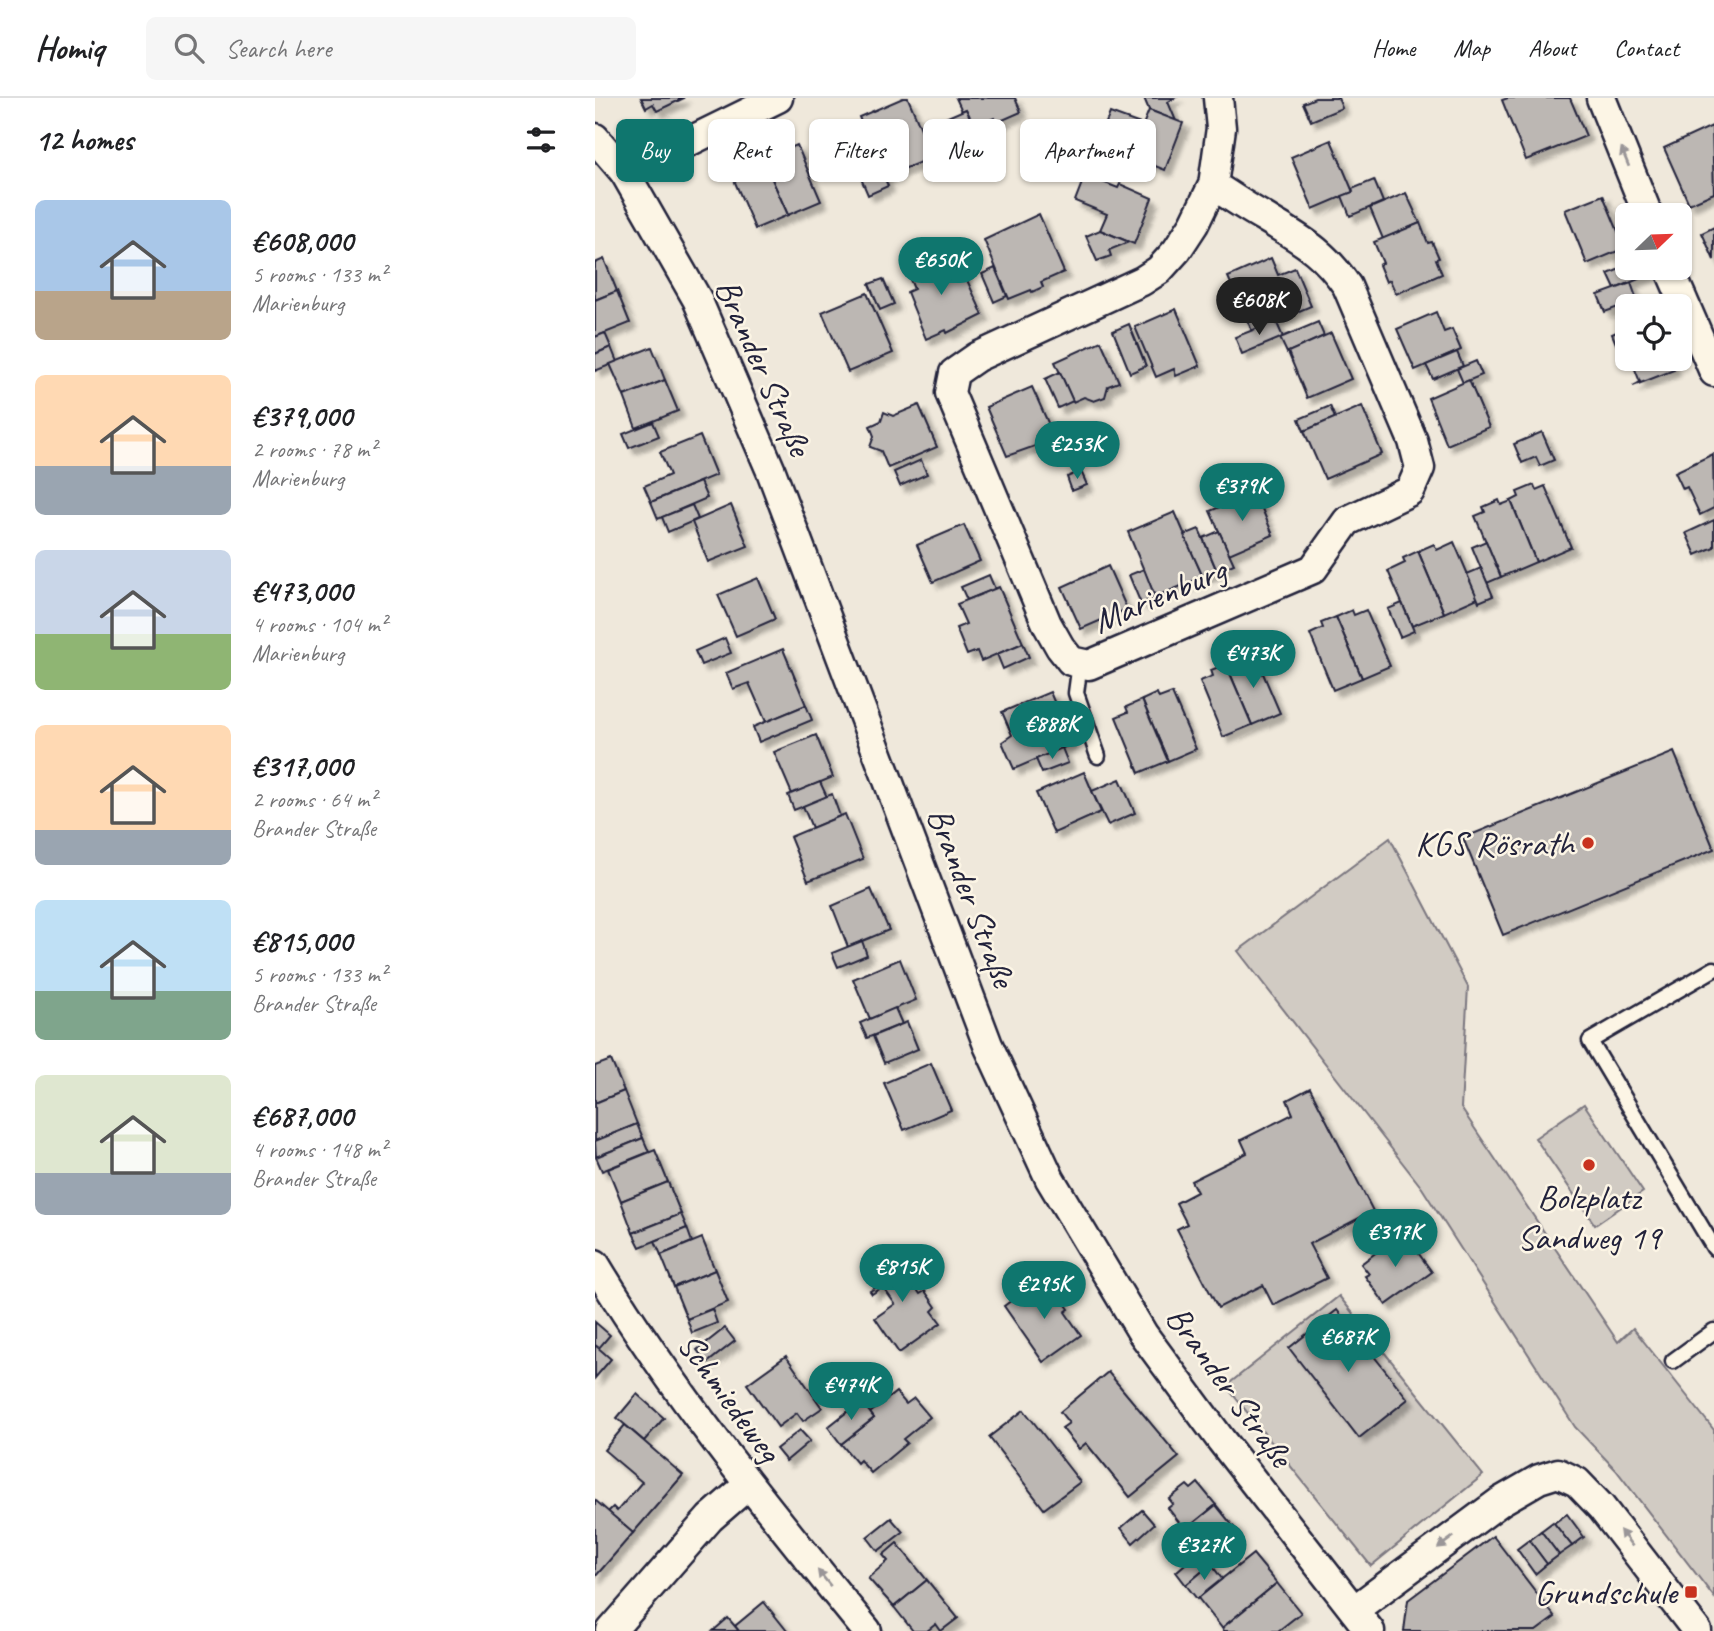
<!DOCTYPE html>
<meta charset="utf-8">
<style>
body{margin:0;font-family:Caveat,sans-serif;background:#f6f6f6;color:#202124;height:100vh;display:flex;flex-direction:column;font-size:26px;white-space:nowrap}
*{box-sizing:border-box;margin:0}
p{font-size:23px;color:#757577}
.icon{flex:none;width:38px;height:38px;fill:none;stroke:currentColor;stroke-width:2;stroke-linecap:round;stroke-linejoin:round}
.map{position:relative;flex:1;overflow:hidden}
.drawer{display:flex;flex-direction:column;background:#fff;width:595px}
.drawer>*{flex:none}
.top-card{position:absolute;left:21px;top:21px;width:665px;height:63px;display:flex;gap:14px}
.needle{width:46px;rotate:67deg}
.buttons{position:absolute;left:1020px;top:105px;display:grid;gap:14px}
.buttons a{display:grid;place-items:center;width:77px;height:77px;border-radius:10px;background:#fff;box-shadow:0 2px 5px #0004;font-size:35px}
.price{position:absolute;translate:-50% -60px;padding:0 16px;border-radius:24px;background:#0f766e;color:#fff;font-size:23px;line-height:46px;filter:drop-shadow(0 2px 4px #0008)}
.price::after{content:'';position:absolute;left:50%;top:42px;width:21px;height:16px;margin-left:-10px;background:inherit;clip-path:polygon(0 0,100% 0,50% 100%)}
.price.selected{background:#222;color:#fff}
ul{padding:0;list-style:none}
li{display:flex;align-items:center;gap:21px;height:175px;padding:0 35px}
li span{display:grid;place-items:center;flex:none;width:196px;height:140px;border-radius:10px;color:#555}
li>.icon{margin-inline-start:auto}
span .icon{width:84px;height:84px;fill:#fffc;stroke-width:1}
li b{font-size:30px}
h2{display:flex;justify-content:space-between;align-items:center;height:84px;padding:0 35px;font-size:30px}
.chip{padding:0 24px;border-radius:10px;background:#fff;box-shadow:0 2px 5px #0004;font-size:24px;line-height:63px}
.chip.selected{background:#0f766e;color:#fff}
header{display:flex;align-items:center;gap:42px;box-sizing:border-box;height:98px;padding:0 35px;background:#fff;border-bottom:2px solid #e0e0e0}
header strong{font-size:33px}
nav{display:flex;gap:38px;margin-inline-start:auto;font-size:24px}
.search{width:490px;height:63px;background:#f6f6f6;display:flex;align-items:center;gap:18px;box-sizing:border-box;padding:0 24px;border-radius:10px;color:#757577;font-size:26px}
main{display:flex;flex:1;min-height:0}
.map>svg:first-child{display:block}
</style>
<header>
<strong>Homiq</strong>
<div class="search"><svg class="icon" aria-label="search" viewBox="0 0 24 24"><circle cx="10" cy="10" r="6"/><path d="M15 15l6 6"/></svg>Search here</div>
<nav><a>Home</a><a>Map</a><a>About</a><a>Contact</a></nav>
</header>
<main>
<section class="drawer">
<h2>12 homes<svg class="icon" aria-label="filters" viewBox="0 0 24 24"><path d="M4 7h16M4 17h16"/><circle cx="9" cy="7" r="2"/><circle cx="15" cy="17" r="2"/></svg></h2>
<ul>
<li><span style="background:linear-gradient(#a9c7e8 65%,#b9a48a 0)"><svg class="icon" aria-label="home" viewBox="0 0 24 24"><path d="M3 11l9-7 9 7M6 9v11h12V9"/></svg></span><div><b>€608,000</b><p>5 rooms · 133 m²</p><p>Marienburg</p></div></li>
<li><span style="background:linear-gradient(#ffd9b3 65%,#9aa5b1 0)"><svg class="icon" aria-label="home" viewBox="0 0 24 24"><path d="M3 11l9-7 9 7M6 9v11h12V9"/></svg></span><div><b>€379,000</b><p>2 rooms · 78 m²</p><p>Marienburg</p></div></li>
<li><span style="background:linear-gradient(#c9d6e8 60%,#8fb573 0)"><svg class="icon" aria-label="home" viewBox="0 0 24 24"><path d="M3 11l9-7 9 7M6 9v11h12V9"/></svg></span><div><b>€473,000</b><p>4 rooms · 104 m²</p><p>Marienburg</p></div></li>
<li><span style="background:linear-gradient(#ffd9b3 75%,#9aa5b1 0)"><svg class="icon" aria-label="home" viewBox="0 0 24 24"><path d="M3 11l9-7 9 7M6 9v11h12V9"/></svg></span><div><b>€317,000</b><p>2 rooms · 64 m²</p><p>Brander Straße</p></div></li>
<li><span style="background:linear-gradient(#bfe0f5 65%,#7fa58c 0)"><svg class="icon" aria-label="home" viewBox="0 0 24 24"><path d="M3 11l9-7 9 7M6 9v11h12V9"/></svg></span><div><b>€815,000</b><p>5 rooms · 133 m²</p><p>Brander Straße</p></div></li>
<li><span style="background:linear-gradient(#dfe7d0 70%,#9aa5b1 0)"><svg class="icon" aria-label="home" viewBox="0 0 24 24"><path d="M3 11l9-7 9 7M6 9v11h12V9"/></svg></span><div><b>€687,000</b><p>4 rooms · 148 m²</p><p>Brander Straße</p></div></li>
</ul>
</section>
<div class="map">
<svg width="1119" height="1533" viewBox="0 0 1119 1533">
<defs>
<filter id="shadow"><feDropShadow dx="6" dy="6" stdDeviation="2" flood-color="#0004"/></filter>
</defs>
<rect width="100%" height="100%" fill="#efe8db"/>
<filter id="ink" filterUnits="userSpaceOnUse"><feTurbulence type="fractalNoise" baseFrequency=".0143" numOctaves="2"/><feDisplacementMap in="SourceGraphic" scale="14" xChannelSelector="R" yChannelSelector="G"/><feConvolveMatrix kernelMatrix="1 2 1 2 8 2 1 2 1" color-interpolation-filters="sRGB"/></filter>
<g filter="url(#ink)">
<g fill="#d1cbc3" stroke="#7a767f" stroke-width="2">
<polygon points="795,740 873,889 866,1010 1023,1244 1038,1230 1119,1332 1119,1499 1021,1372 980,1329 827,1090 643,853"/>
<polygon points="989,1006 1048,1094 1000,1127 940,1040"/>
<polygon points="744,1198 888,1377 776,1468 631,1288"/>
</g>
<g fill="#bcb7b3" stroke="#22223b" stroke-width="2" filter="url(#shadow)">
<polygon points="46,0 89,0 62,13 58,6 51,10"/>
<polygon points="308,0 313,0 338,59 289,79 264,19"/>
<polygon points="420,0 426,14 401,25 399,20 380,29 371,11 367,13 361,0"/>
<polygon points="549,0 580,0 573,4 581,23 554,12"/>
<polygon points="720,0 743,0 747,10 716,23 708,5"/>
<polygon points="913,0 975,0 991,38 931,62 907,2"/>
<polygon points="371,11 384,38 353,51 341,24"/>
<polygon points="554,12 588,25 570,72 535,58 536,54 504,42 515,15 548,27"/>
<polygon points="267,27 279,55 259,64 247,36"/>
<polygon points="1117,28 1119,95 1094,106 1069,50"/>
<polygon points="736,42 758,94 718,111 696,59"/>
<polygon points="202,47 226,103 193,117 168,61"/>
<polygon points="279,55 293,88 273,97 259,64"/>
<polygon points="168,61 193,117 160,131 136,75"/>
<polygon points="490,77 523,90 525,86 557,100 539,146 505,132 512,116 480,103"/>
<polygon points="779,82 788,104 755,118 747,98 758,94 757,91"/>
<polygon points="811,95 825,125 788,141 775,110"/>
<polygon points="1008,97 1030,150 992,166 970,112"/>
<polygon points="444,116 469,174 446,184 448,189 437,194 436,192 414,201 389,142"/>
<polygon points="825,125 833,145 837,144 844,160 841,161 847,176 801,196 795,182 791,184 784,167 788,165 779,144"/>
<polygon points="1119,129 1119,162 1107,135"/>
<polygon points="505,132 534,144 514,152 516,158 502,163 491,138"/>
<polygon points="351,155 359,174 367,171 388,217 352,235 351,232 331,241 312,194 319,191 311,172"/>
<polygon points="676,160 683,177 700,170 716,208 657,233 633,179"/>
<polygon points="9,161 22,193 0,202 0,165"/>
<polygon points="1032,168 1032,170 1056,170 1058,175 1020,191 1013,176"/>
<polygon points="400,170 412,198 399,204 387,176"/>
<polygon points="288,181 299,206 285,212 274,186"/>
<polygon points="1036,185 1042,202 1010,214 1003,197"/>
<polygon points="22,193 35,225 0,239 0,202"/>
<polygon points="272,195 298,255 253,274 227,214"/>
<polygon points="581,211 605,268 581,278 579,271 561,279 540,229"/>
<polygon points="841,214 849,234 857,231 866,252 820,272 802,231"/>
<polygon points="1032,217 1032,258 1027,260 1017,236 1026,232 1022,221"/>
<polygon points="681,223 688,239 647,256 640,239"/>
<polygon points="723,224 729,238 692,255 685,240"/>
<polygon points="534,226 551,268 535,275 518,233"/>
<polygon points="10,235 16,249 0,256 0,239"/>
<polygon points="736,235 756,281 712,300 693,254"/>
<polygon points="506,243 524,284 513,288 510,299 499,303 489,299 478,304 460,264"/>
<polygon points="16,249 22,264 0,273 0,256"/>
<polygon points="57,249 70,282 29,298 15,266"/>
<polygon points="862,254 868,268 838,281 831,267"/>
<polygon points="1036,261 1075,261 1079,272 1038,288 1045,284"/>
<polygon points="881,263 887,277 868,285 862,271"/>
<polygon points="465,274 478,303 463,310 450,281"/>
<polygon points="70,282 83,313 41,330 29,298"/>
<polygon points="874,282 894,329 852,347 833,300"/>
<polygon points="437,289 459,338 445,343 446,346 412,358 391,309"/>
<polygon points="324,307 342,349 293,370 286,353 275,349 279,338 275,328 286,323 289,314 298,318"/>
<polygon points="735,308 740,320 709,333 704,321"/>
<polygon points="767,308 787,356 730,381 709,333"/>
<polygon points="58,324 64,338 34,350 28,336"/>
<polygon points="947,334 959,362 945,368 941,359 927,365 919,346"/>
<polygon points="105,338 121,377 56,404 49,388 75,377 65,354"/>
<polygon points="1118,356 1119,410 1105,417 1092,389 1088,391 1080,374"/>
<polygon points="326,362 332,376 305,388 299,374"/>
<polygon points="486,373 492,387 477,393 472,379"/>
<polygon points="105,384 112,400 63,421 56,404"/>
<polygon points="939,387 941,392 950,388 976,449 941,464 916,403 924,399 922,394"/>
<polygon points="660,394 678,437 634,456 615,413"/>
<polygon points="904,402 906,407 916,403 941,464 906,479 880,418 890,414 888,409"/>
<polygon points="97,407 103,421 73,434 67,419"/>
<polygon points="136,407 153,448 113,464 97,424"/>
<polygon points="580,414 608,479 560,499 533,434"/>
<polygon points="1119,422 1119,449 1101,457 1091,435"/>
<polygon points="369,427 385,463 338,484 322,447"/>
<polygon points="604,431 622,473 608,479 589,437"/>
<polygon points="624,433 639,466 622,473 608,440"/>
<polygon points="891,443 906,479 892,485 877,449"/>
<polygon points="859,444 883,500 849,515 823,453 839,446 842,452"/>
<polygon points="823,453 849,515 817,528 793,473 810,465 808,460"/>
<polygon points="513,468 532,511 486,531 467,489"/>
<polygon points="886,470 898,498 884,504 872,476"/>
<polygon points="549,471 560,499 546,506 534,477"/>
<polygon points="394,477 400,491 372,502 366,489"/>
<polygon points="163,480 180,521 141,538 123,497"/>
<polygon points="404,489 428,545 386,563 382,553 372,557 361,530 371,526 362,506"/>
<polygon points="807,505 819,533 805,539 793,511"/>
<polygon points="757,512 759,517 771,512 795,568 767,580 741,519"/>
<polygon points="741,519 767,580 738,592 715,536 728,530 726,525"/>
<polygon points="130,540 136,555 106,567 100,553"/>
<polygon points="428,545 434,559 408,571 402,556"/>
<polygon points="188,551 211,607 171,624 154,585 138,591 131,575"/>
<polygon points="661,559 685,615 657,627 631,566 647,560 649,564"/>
<polygon points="631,566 657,627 628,639 605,583 618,578 616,572"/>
<polygon points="455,594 477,646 419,671 407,644 417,637 407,614"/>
<polygon points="562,595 564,600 577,595 601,651 573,663 547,602"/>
<polygon points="547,602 573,663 544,675 521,619 533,614 531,609"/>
<polygon points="211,607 217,622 164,644 158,629"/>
<polygon points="221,637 238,679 197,696 179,654"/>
<polygon points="467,650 473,665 447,675 441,661"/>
<polygon points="1079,654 1119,751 908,837 868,740"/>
<polygon points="489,674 506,714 459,735 441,695"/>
<polygon points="525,681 540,715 513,727 497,693"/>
<polygon points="225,684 232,699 199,712 193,697"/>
<polygon points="237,696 245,718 217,730 208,708"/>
<polygon points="250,716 268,761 213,783 195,739"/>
<polygon points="276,791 294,832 253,849 237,808"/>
<polygon points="267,843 272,857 243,869 237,855"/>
<polygon points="305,861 321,902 275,921 258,881"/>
<polygon points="300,910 307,926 272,940 265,925"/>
<polygon points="312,924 323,951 289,965 278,938"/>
<polygon points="16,962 29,993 0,1005 0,968"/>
<polygon points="336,965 356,1012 309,1032 289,985"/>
<polygon points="715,990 778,1113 714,1146 732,1180 678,1207 668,1187 623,1210 582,1131 592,1126 581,1105 602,1094 596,1083 652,1055 646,1042 698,1016 692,1002"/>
<polygon points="29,993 42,1026 0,1043 0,1005"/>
<polygon points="42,1026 48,1040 1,1059 0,1043"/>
<polygon points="48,1040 54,1054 7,1073 1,1059"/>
<polygon points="60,1052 73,1084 26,1103 13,1071"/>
<polygon points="73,1084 86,1116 38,1135 26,1103"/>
<polygon points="86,1116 92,1130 45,1149 38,1135"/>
<polygon points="92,1130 97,1144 66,1157 60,1143"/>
<polygon points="808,1134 837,1174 791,1207 770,1178 774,1176 766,1166"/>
<polygon points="107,1140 120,1172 79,1189 66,1157"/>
<polygon points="296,1154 325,1196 330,1193 341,1209 337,1213 346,1225 304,1255 280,1220 300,1206 288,1189 277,1196 275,1193 280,1190 269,1173"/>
<polygon points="120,1172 133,1204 92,1221 79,1189"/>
<polygon points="455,1184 474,1211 470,1214 486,1237 448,1264 409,1208 428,1194 432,1200"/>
<polygon points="117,1211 122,1225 97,1235 92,1221"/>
<polygon points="742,1212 813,1301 764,1340 694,1250"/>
<polygon points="0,1224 15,1237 4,1250 0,1247"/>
<polygon points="130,1230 140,1243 112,1265 102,1252"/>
<polygon points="0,1247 16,1261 0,1280"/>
<polygon points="191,1258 227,1310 208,1323 202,1315 183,1329 152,1286"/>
<polygon points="513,1274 584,1359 535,1399 491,1345 484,1351 467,1330 474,1325 465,1314"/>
<polygon points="301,1294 311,1306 319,1300 335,1319 308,1341 312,1345 276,1375 265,1362 262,1365 246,1346 279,1320 275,1315"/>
<polygon points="42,1296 69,1320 49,1343 22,1320"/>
<polygon points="266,1303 279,1320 246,1346 233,1329"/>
<polygon points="429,1312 485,1384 449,1411 394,1339"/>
<polygon points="30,1327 88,1377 38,1435 13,1414 18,1409 22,1413 47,1384 9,1352"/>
<polygon points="205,1332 215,1343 191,1363 181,1351"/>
<polygon points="603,1385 621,1407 590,1432 573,1410 578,1406 574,1401 592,1387 596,1391"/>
<polygon points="0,1402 38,1435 0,1479"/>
<polygon points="621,1407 642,1433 622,1448 619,1444 607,1454 590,1432"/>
<polygon points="547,1412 559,1426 538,1445 526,1430"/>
<polygon points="972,1416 989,1439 977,1448 959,1425"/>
<polygon points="296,1420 308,1434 283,1453 272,1439"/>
<polygon points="958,1424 977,1448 964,1457 946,1433"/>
<polygon points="946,1433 964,1457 952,1466 934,1442"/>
<polygon points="898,1438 960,1519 941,1533 809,1533 813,1502"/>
<polygon points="934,1442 952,1466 940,1476 922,1451"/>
<polygon points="302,1445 332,1482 299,1509 273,1480 293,1463 288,1457"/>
<polygon points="605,1453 616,1466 591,1487 581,1474"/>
<polygon points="658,1456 682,1485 627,1530 603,1500"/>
<polygon points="616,1466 627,1481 602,1501 591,1487"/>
<polygon points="332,1482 363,1520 346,1533 341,1526 332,1533 318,1533 299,1509"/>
<polygon points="682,1485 706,1515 683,1533 629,1533 627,1530"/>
<polygon points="169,1504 192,1533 144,1533 140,1528"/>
<polygon points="133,1520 144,1533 118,1533"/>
</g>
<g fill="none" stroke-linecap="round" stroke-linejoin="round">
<defs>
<g id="service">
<polyline points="485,565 481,595 503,658"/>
<polyline points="1119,871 995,943 1119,1150"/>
<polyline points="1078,1263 1119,1233"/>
</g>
<g id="minor">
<polyline points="1006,0 1053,117"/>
<polyline points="0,40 30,75 102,201 176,373 393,947 455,1081 548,1236 626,1342 775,1533"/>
<polyline points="30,75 183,0"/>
<path d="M618,87C635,98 651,109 669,119C704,141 727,151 752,188L818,343L825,370L815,393L752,423L718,471L494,567L476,563L465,549L452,526L355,295L359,275L382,259L547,183L564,172L582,152L599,126L618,87L626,30L623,0"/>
<polyline points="1074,170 1119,274"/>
<path d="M0,1166C79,1297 176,1415 272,1533"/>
<polyline points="759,1512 906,1403 944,1381 963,1375 982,1384 1006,1409 1102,1533"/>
<polyline points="16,1533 115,1420 153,1387"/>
</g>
</defs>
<use href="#service" stroke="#22223b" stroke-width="19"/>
<use href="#minor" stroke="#22223b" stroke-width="33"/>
<use href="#service" stroke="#fcf5e5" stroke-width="14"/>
<use href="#minor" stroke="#fcf5e5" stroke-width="28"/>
</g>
<defs><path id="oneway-solid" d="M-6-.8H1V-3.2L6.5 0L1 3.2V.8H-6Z" transform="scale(1.75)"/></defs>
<g fill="#9a9698">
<use href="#oneway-solid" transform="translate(1030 59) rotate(-112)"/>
<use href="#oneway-solid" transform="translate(1031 1440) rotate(-128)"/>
<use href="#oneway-solid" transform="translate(851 1444) rotate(144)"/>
<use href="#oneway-solid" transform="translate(229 1480) rotate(-129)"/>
</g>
</g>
<g fill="#c8321e" stroke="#fcf5e5" stroke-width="2.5">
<circle cx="993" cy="745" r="7"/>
<circle cx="994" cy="1067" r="7"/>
<rect x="1089" y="1487" width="14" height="14" rx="3.5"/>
</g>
<g text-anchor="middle" stroke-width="5" stroke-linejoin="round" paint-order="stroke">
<g font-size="35" fill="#22223b" stroke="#fcf5e5">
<text transform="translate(169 269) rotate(66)" y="12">Brander Straße</text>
<text transform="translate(564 497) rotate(-23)" y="12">Marienburg</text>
<text transform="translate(377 799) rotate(69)" y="12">Brander Straße</text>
<text transform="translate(635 1288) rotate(54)" y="12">Brander Straße</text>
<text transform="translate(135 1299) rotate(54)" y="12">Schmiedeweg</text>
</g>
<g font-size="35" fill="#22223b" stroke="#fcf5e5" text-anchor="end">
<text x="979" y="757">KGS Rösrath</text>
<text x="994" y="1111" text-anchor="middle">Bolzplatz<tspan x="994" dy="40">Sandweg 19</tspan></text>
<text x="1082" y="1506">Grundschule</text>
</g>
</g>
</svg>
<div class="buttons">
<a><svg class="needle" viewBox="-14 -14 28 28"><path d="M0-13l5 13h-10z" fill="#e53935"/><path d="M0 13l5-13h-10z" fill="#757577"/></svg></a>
<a><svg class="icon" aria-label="locate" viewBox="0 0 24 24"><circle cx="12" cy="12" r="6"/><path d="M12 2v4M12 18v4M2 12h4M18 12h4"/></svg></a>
</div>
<b class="price" style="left:346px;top:199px">€650K</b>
<b class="price selected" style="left:664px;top:239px">€608K</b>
<b class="price" style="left:482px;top:383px">€253K</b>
<b class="price" style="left:647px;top:425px">€379K</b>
<b class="price" style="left:658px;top:592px">€473K</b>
<b class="price" style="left:457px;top:663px">€888K</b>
<b class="price" style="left:800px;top:1171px">€317K</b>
<b class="price" style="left:307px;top:1206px">€815K</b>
<b class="price" style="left:449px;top:1223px">€295K</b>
<b class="price" style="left:753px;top:1276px">€687K</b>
<b class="price" style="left:256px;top:1324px">€474K</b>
<b class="price" style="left:609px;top:1484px">€327K</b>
<div class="top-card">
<a class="chip selected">Buy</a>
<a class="chip">Rent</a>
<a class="chip">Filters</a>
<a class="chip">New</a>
<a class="chip">Apartment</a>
</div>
</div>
</main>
